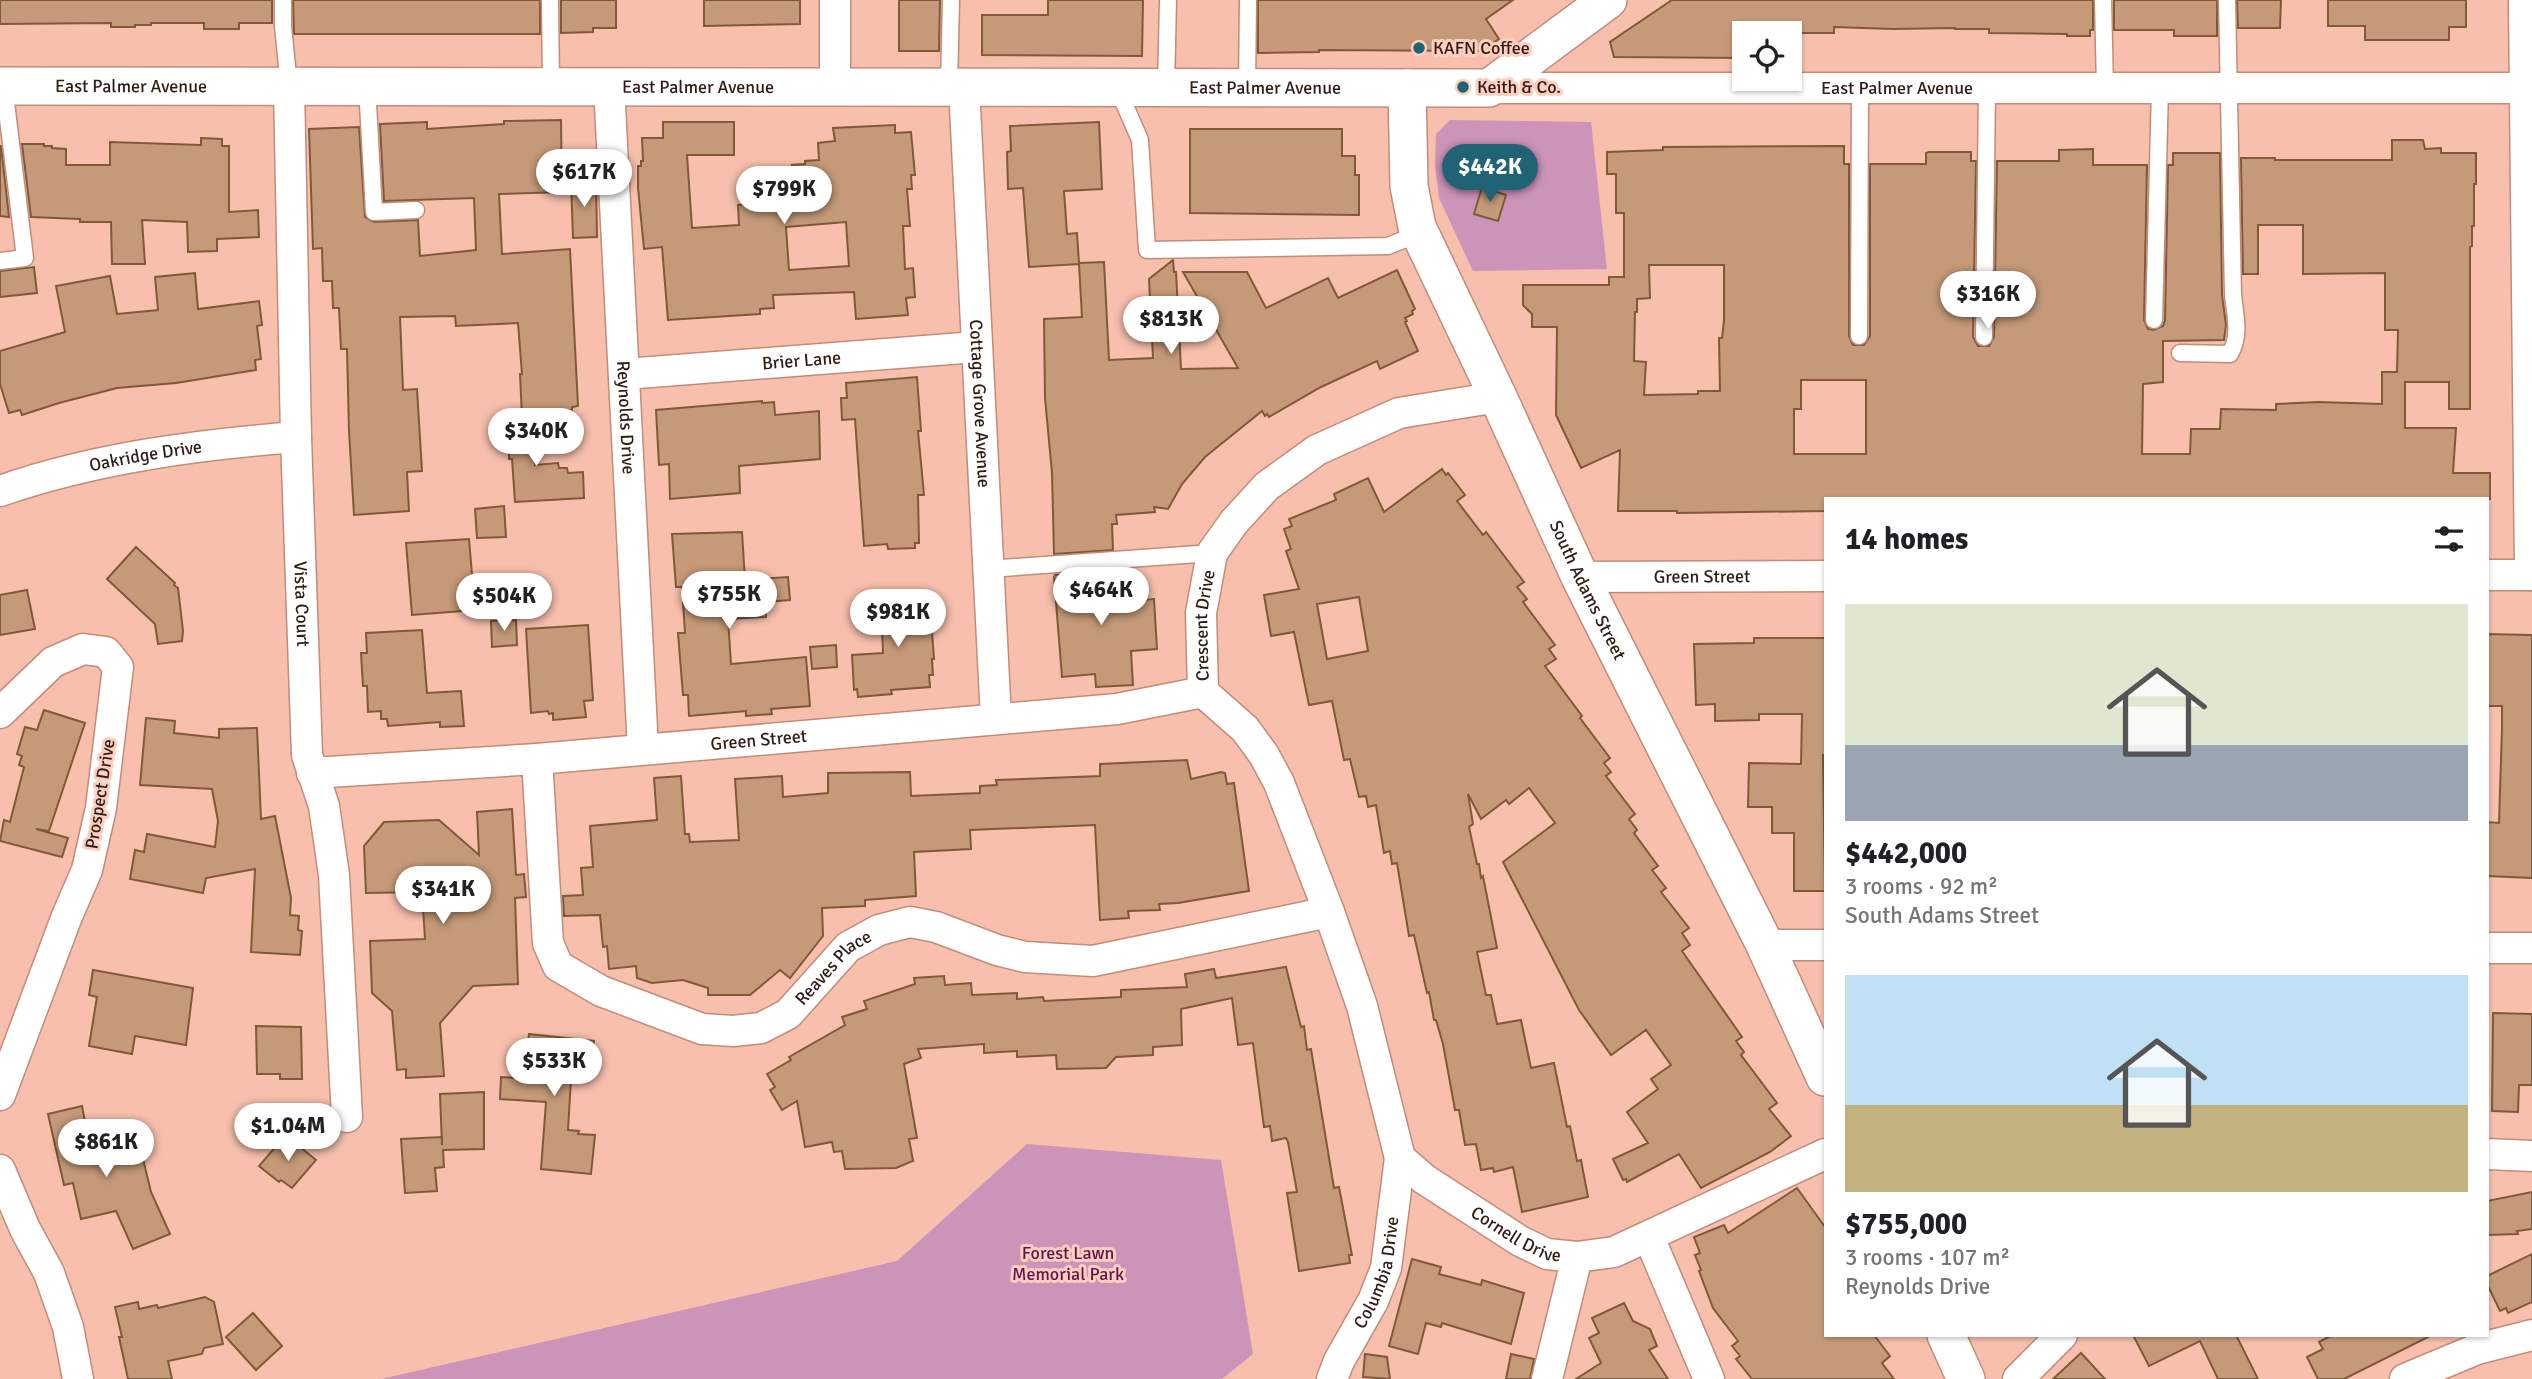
<!DOCTYPE html>
<meta charset="utf-8">
<style>
body{margin:0;font-family:Signika,sans-serif;background:#f2f2f2;color:#202124;height:100vh;display:flex;flex-direction:column;font-size:26px;white-space:nowrap}
*{box-sizing:border-box;margin:0}
p{font-size:23px;color:#757577}
.icon{flex:none;width:38px;height:38px;fill:none;stroke:currentColor;stroke-width:2;stroke-linecap:round;stroke-linejoin:round}
.map{position:relative;flex:1;overflow:hidden}
.panel{position:absolute;left:1824px;top:497px;width:665px;height:840px;display:flex;flex-direction:column;background:#fff;border-radius:0px;box-shadow:0 2px 5px #0004}
.panel>*{flex:none}
.tools{position:absolute;left:1732px;top:21px;display:grid;gap:14px}
.tools a{display:grid;place-items:center;width:70px;height:70px;border-radius:0px;background:#fff;box-shadow:0 2px 5px #0004;font-size:35px}
.price{position:absolute;translate:-50% -60px;padding:0 16px;border-radius:24px;background:#fff;color:#222;font-size:23px;line-height:46px;filter:drop-shadow(0 2px 4px #0008)}
.price::after{content:'';position:absolute;left:50%;top:42px;width:21px;height:16px;margin-left:-10px;background:inherit;clip-path:polygon(0 0,100% 0,50% 100%)}
.price.selected{background:#1f6375;color:#fff}
ul{padding:0;list-style:none}
li{display:grid;align-content:center;gap:14px;height:371px;padding:0 21px}
li span{display:grid;place-items:center;height:217px;border-radius:0px;color:#555}
li>.icon{margin-inline-start:auto}
span .icon{width:126px;height:126px;fill:#fffc;stroke-width:1}
li b{font-size:30px}
h2{display:flex;justify-content:space-between;align-items:center;height:84px;padding:0 21px;font-size:30px}
.map>svg:first-child{display:block}
</style>
<div class="map">
<svg width="2532" height="1379" viewBox="0 0 2532 1379">
<rect width="100%" height="100%" fill="#f7bfac"/>
<g fill="#cd94ba">
<polygon points="1450,120 1591,122 1607,269 1473,271 1439,198 1435,165 1436,134"/>
<polygon points="1027,1144 1221,1160 1253,1354 1222,1379 381,1379 897,1261"/>
</g>
<g fill="#c69a78" stroke="#805938" stroke-width="2" fill-rule="evenodd">
<polygon points="0,0 272,0 272,23 239,23 239,29 204,29 204,23 151,23 151,25 135,25 135,27 111,27 111,23 0,24"/>
<polygon points="293,0 540,0 540,34 294,34"/>
<polygon points="561,0 616,0 616,28 593,28 593,32 561,33"/>
<polygon points="704,0 800,0 800,24 704,26"/>
<polygon points="899,0 940,0 939,51 899,51"/>
<polygon points="1048,0 1143,0 1142,56 982,55 982,15 1048,15"/>
<polygon points="1258,0 1513,0 1486,19 1499,39 1482,51 1319,50 1319,52 1258,53"/>
<polygon points="1672,0 2093,0 2093,30 2090,30 2090,36 2067,36 2067,34 1989,33 1989,29 1955,29 1955,28 1893,29 1834,27 1834,33 1745,33 1745,58 1614,57 1610,42"/>
<polygon points="2114,0 2217,0 2217,36 2174,36 2174,30 2114,30"/>
<polygon points="2237,0 2281,0 2280,28 2238,28"/>
<polygon points="2328,0 2466,0 2466,27 2449,27 2449,40 2365,40 2365,26 2328,26"/>
<polygon points="561,120 562,192 499,194 502,254 570,249 578,406 572,407 572,410 543,411 543,416 522,417 520,374 522,374 518,323 456,326 455,316 400,317 403,390 417,389 422,471 407,472 409,511 354,515 349,431 347,349 341,349 339,308 333,308 332,281 323,281 322,248 313,249 309,129 359,127 365,217 374,222 418,220 420,256 476,250 474,198 384,201 380,124 427,122 427,129 504,124 504,121"/>
<path d="M663,122H734V155H687L692,228L739,225L738,205L791,203L788,168H793L792,165L805,164V161L819,160L818,143L835,141L833,128L895,125V133L911,132L915,175H911L912,189H907L910,226H903L905,269L913,268L915,297L906,298L908,315L856,319L854,292L773,295L774,308L760,309V314L668,320L662,247L644,249L638,188V166H641V161H643L642,138H663ZM846,222L849,266L789,270L786,227Z"/>
<polygon points="1099,122 1102,189 1064,191 1067,234 1077,233 1079,263 1104,262 1109,360 1153,358 1149,279 1173,260 1174,272 1176,272 1181,369 1238,368 1183,272 1247,272 1266,308 1328,278 1338,298 1397,270 1415,309 1412,311 1413,314 1405,318 1407,321 1405,322 1418,351 1380,369 1377,361 1321,387 1269,417 1267,414 1265,416 1262,411 1205,457 1182,484 1168,509 1154,507 1155,512 1116,515 1117,524 1112,524 1113,550 1054,554 1052,473 1045,398 1044,319 1082,317 1079,264 1029,267 1023,188 1008,189 1007,152 1011,151 1010,126"/>
<polygon points="1190,129 1342,129 1342,156 1355,156 1355,175 1359,175 1359,215 1190,213"/>
<polygon points="201,138 222,139 222,146 229,146 229,212 258,210 259,237 217,239 217,251 188,252 187,222 142,220 145,264 112,264 111,222 80,222 80,219 31,217 22,144 44,144 44,146 52,146 52,148 66,149 66,165 110,165 110,142 201,145"/>
<path d="M2392,140H2423L2425,149L2441,148V153H2476V184H2474V226H2472V246L2470,247V409H2449V382H2405V428H2456L2453,473H2490V499H1825V511L1677,513V511H1618L1620,450L1581,468L1556,415L1557,327H1532V314L1523,305V285H1609V277H1624V213H1616V174H1607V152L1663,150V147L1844,146V164H1849V336L1853,345H1864L1870,336V164H1926V153L1929,152H1971V161H1976L1973,337L1978,346H1989L1994,337L1997,161H2059V150L2093,149V165H2147L2144,320L2148,329L2154,330L2163,326L2165,320L2168,165H2173V153H2220L2222,295L2226,325L2224,340L2163,341V382L2143,384L2142,454H2190L2191,429H2220L2221,409L2276,410V404L2318,402L2382,404V372H2397L2398,330H2385V273L2303,274V225H2258V274H2243L2241,158H2275V160H2392ZM1649,265H1724V320L1722,338H1719L1720,391H1698V394L1644,395L1646,362L1634,361L1635,312H1637V299L1650,298ZM1801,380H1866V454H1794V409H1801Z"/>
<polygon points="0,146 1,146 9,217 0,216"/>
<polygon points="596,181 597,237 573,238 571,182"/>
<polygon points="1482,187 1506,195 1498,221 1474,214"/>
<polygon points="34,267 37,293 0,297 0,271"/>
<polygon points="195,273 198,309 259,301 262,325 257,326 261,359 255,360 256,370 176,383 117,388 59,403 22,415 20,410 9,413 0,384 0,351 65,332 56,286 110,276 117,314 158,310 155,277"/>
<polygon points="917,377 921,431 918,431 924,495 918,495 919,543 915,543 915,548 888,549 887,544 864,546 855,419 842,420 841,398 847,398 846,383"/>
<polygon points="762,401 762,403 774,402 775,415 819,411 820,459 739,466 740,493 670,499 669,464 659,465 656,410"/>
<polygon points="533,421 535,465 558,463 559,468 567,468 568,473 583,472 584,498 515,502 512,459 509,459 509,446 505,447 494,424"/>
<path d="M1442,469L1446,475L1448,473L1465,495L1457,501L1483,535L1486,532L1524,582L1517,587L1527,599L1523,602L1555,645L1549,649L1556,659L1545,666L1582,716L1580,718L1610,758L1604,763L1611,772L1606,776L1635,814L1629,819L1637,830L1634,833L1658,866L1652,870L1666,888L1661,892L1689,928L1682,933L1690,945L1682,951L1742,1037L1736,1041L1744,1052L1741,1055L1777,1103L1769,1109L1791,1136L1770,1152L1701,1188L1679,1154L1627,1182L1626,1179L1623,1180L1613,1159L1648,1143L1627,1112L1658,1089L1651,1079L1671,1065L1646,1030L1611,1055L1579,1010L1503,862L1555,823L1529,788L1509,804L1506,800L1481,819L1468,794L1473,824L1469,827L1477,864H1479L1481,878L1483,876L1497,948L1477,952L1486,995H1491L1497,1024L1521,1020L1531,1068L1554,1063L1567,1127L1570,1126L1577,1161L1581,1160L1588,1197L1522,1212L1513,1167L1494,1172L1493,1168L1481,1170L1476,1144L1465,1145L1459,1110H1455L1443,1044L1436,1020H1434L1429,992L1427,993L1414,935L1409,936L1397,863L1392,864L1390,851L1384,853L1376,805L1368,807L1366,796L1359,797L1350,759L1344,760L1332,701L1309,705L1294,632L1271,636L1264,595L1299,589L1286,551L1291,549L1284,529L1292,526L1289,519L1336,500L1334,494L1368,478L1384,512ZM1359,597L1368,651L1327,659L1317,604Z"/>
<polygon points="504,506 506,537 477,538 475,509"/>
<polygon points="742,532 745,580 788,577 790,600 765,602 766,617 728,619 731,664 806,657 810,706 771,709 772,714 746,716 746,711 689,716 688,695 683,695 678,633 685,633 682,587 676,587 672,534"/>
<polygon points="469,539 475,610 412,615 406,543"/>
<polygon points="136,547 175,583 174,585 178,588 183,631 182,641 158,644 155,624 107,579"/>
<polygon points="1115,570 1115,573 1119,573 1123,602 1154,599 1157,649 1131,651 1133,685 1096,687 1095,674 1062,677 1054,577 1055,575"/>
<polygon points="27,590 35,629 0,635 0,595"/>
<polygon points="921,591 922,605 930,605 934,659 932,659 933,675 929,675 930,687 891,690 892,694 858,697 857,689 854,690 852,655 883,653 881,601 887,601 887,592"/>
<polygon points="516,620 517,645 492,647 491,621"/>
<polygon points="588,625 593,700 584,701 586,717 553,720 553,713 549,714 548,711 531,713 526,629"/>
<polygon points="422,630 427,693 461,691 464,726 440,727 440,722 388,726 387,719 381,719 381,711 368,712 367,686 363,686 361,653 367,653 366,633"/>
<polygon points="2487,634 2532,635 2532,878 2487,876 2487,822 2499,823 2502,729 2502,706 2487,706"/>
<polygon points="1754,638 1825,638 1825,755 1823,755 1825,891 1794,891 1794,833 1772,833 1772,807 1748,807 1749,763 1801,764 1802,714 1759,714 1759,720 1715,721 1715,704 1696,705 1694,644 1754,643"/>
<polygon points="836,645 837,667 812,669 810,647"/>
<polygon points="44,710 85,723 49,831 36,829 68,838 62,857 0,841 4,820 10,822 24,767 19,765 22,756 17,754 25,727 37,730"/>
<polygon points="146,718 175,721 174,733 219,738 219,729 257,728 261,819 275,816 291,898 290,915 299,916 298,930 302,931 300,955 251,952 255,869 206,878 203,893 130,879 135,850 144,852 147,834 215,847 218,821 212,789 140,785"/>
<polygon points="1187,760 1191,779 1221,772 1225,773 1227,784 1234,783 1249,891 1178,903 1159,904 1160,910 1128,911 1129,918 1100,920 1095,825 970,830 971,849 914,852 916,896 865,900 865,906 822,908 823,936 790,978 780,970 750,995 708,995 708,988 683,980 652,983 637,978 636,966 609,969 607,946 603,947 600,915 564,916 563,896 583,895 581,868 593,867 590,826 657,820 654,778 681,776 685,834 689,834 690,842 739,840 735,779 782,776 783,797 828,793 828,773 910,772 911,796 980,793 980,786 997,785 996,780 1100,776 1100,764"/>
<polygon points="512,809 516,875 524,874 526,897 515,898 518,984 473,986 440,1023 444,1076 406,1078 406,1069 397,1070 392,1011 372,993 370,941 425,939 422,892 366,893 364,846 384,822 439,820 479,855 477,812"/>
<polygon points="1286,967 1301,1027 1304,1026 1307,1050 1311,1049 1334,1188 1339,1187 1352,1255 1349,1255 1350,1263 1299,1271 1287,1193 1297,1192 1288,1142 1286,1138 1272,1141 1270,1126 1264,1127 1253,1043 1238,1045 1232,998 1181,1009 1182,1045 1153,1047 1153,1055 1116,1057 1106,1068 1057,1069 1056,1055 1017,1057 1017,1051 984,1053 984,1044 918,1049 921,1058 904,1064 917,1138 909,1139 913,1161 896,1168 845,1169 842,1151 834,1152 832,1142 805,1147 797,1101 782,1110 770,1090 775,1087 767,1074 791,1060 789,1057 845,1025 842,1017 867,1009 864,1001 915,984 914,978 944,976 945,985 971,983 972,995 1017,993 1017,999 1043,997 1044,1001 1121,997 1121,990 1187,987 1185,974 1214,969 1216,978"/>
<polygon points="93,970 193,988 186,1045 135,1036 132,1054 89,1046 97,997 89,995"/>
<polygon points="2493,1013 2532,1014 2532,1085 2519,1085 2518,1112 2492,1111"/>
<polygon points="256,1026 301,1027 302,1079 280,1079 280,1074 257,1074"/>
<polygon points="529,1034 594,1041 591,1064 572,1062 568,1130 579,1131 578,1134 595,1135 591,1174 541,1169 546,1102 500,1099 501,1077 519,1078 523,1042 528,1043"/>
<polygon points="484,1092 484,1149 443,1150 444,1167 435,1168 437,1191 405,1193 401,1139 442,1137 442,1145 440,1094"/>
<polygon points="82,1106 86,1127 95,1125 99,1144 105,1142 107,1150 111,1148 114,1161 142,1155 151,1192 170,1234 133,1249 116,1211 81,1219 73,1183 64,1185 48,1114"/>
<polygon points="290,1139 316,1160 292,1188 281,1180 279,1182 259,1166 278,1144 282,1148"/>
<polygon points="1797,1188 1825,1227 1825,1335 1874,1335 1890,1356 1882,1363 1894,1379 1752,1379 1736,1359 1740,1356 1732,1346 1738,1341 1713,1308 1699,1271 1701,1270 1695,1255 1700,1253 1694,1237 1724,1225 1728,1233"/>
<polygon points="2532,1192 2532,1229 2517,1231 2518,1234 2487,1235 2487,1201"/>
<polygon points="2532,1254 2532,1302 2508,1313 2506,1308 2500,1311 2487,1284 2487,1276"/>
<polygon points="1412,1259 1441,1267 1439,1274 1481,1285 1482,1280 1524,1293 1511,1344 1442,1323 1441,1327 1426,1323 1418,1354 1389,1346"/>
<polygon points="205,1297 214,1302 223,1344 204,1348 202,1354 168,1361 172,1379 128,1379 119,1337 122,1337 115,1307 138,1302 139,1309 157,1305 158,1308"/>
<polygon points="1624,1303 1633,1321 1650,1329 1657,1346 1649,1350 1668,1379 1576,1379 1601,1363 1589,1338 1599,1333 1592,1318"/>
<polygon points="253,1313 282,1346 256,1370 226,1337"/>
<polygon points="2133,1335 2236,1335 2258,1379 2218,1379 2200,1341 2149,1366"/>
<polygon points="2332,1335 2432,1335 2344,1379 2318,1379 2307,1357 2323,1349 2319,1342"/>
<polygon points="2081,1353 2105,1379 2053,1379"/>
<polygon points="1365,1354 1387,1357 1390,1379 1363,1377"/>
<polygon points="1511,1354 1534,1359 1530,1379 1506,1379"/>
</g>
<g fill="none" stroke-linecap="round" stroke-linejoin="round">
<defs>
<g id="service">
<polyline points="283,0 283,26 289,86"/>
<polyline points="550,0 551,86"/>
<polyline points="2103,0 2105,88"/>
<polyline points="367,86 374,212 416,210"/>
<polyline points="949,87 951,0"/>
<polyline points="1117,87 1140,140 1147,250 1388,246 1420,233"/>
<polyline points="1166,87 1168,0"/>
<polyline points="1247,87 1248,0"/>
<polyline points="0,261 25,258 4,86"/>
<polyline points="2154,320 2160,88"/>
<polyline points="1859,336 1860,88"/>
<polyline points="1984,337 1987,88"/>
<path d="M2180,353L2230,354C2241,335 2235,315 2233,295L2227,0"/>
<polyline points="988,569 1212,553"/>
</g>
<g id="minor">
<polyline points="2524,0 2530,575"/>
<path id="s1" d="M289,86L296,437L307,755L324,806L334,875L347,1117"/>
<path id="s2" d="M609,86L643,749"/>
<polyline points="835,87 835,0"/>
<path id="s3" d="M964,87L996,719"/>
<path id="s4" d="M1489,88H2532"/>
<path id="s5" d="M625,374L976,347"/>
<path id="s6" d="M0,491C95,458 196,445 296,437"/>
<polyline points="2487,575 2532,575"/>
<path id="s7" d="M1580,577L1825,576"/>
<polyline points="0,713 53,662 83,649 106,652 118,667 101,808 87,870 67,916 0,1095"/>
<path id="s8" d="M537,759L548,943L558,966L601,991L702,1029L733,1031L761,1028L788,1014L848,947L879,930L910,922L936,927L997,950L1025,957L1093,961L1329,912"/>
<path id="s9" d="M312,773L537,759L1117,709L1203,692"/>
<polyline points="1765,945 1825,945"/>
<polyline points="2487,948 2532,948"/>
<polyline points="2487,1154 2532,1156"/>
<path id="s10" d="M1400,1158L1424,1179L1520,1241L1547,1254L1577,1257L1614,1252L1825,1154"/>
<polyline points="0,1170 25,1229 49,1273 68,1327 78,1379"/>
<polyline points="1649,1237 1709,1379"/>
<path id="s11" d="M1332,1379L1339,1361L1373,1301L1386,1268L1400,1158L1362,1006L1329,912L1279,783L1264,755L1245,729L1203,692L1201,613L1212,553L1234,522L1267,486L1317,450L1399,413L1498,397"/>
<polyline points="1547,1379 1577,1257"/>
<polyline points="2018,1379 2062,1335"/>
<polyline points="2405,1379 2477,1349 2532,1335"/>
</g>
<g id="tertiary">
<path id="s12" d="M0,86L1489,88L1608,0"/>
<path id="s13" d="M1407,88L1409,186L1417,227L1498,397L1580,577L1765,945L1825,1077"/>
<polyline points="1946,1335 1966,1379"/>
</g>
</defs>
<use href="#service" stroke="#c18c7a" stroke-width="19"/>
<use href="#minor" stroke="#c18c7a" stroke-width="33"/>
<use href="#tertiary" stroke="#c18c7a" stroke-width="40"/>
<use href="#service" stroke="#fff" stroke-width="16"/>
<use href="#minor" stroke="#fff" stroke-width="30"/>
<use href="#tertiary" stroke="#fff" stroke-width="37"/>
</g>
<g fill="#1f6375" stroke="#fdcfbf" stroke-width="2.5">
<circle cx="1419" cy="48" r="7"/>
<circle cx="1463" cy="87" r="7"/>
</g>
<g text-anchor="middle" stroke-width="6" stroke-linejoin="round" paint-order="stroke">
<g font-size="18" fill="#301c15" stroke="#fdcfbf" text-anchor="start">
<text x="1433" y="54">KAFN Coffee</text>
<text x="1477" y="93">Keith &amp; Co.</text>
</g>
<g font-size="18" fill="#301c15" stroke="#fdcfbf">
<text dy="6" stroke="none"><textPath href="#s12" startOffset="131">East Palmer Avenue</textPath></text>
<text dy="6" stroke="none"><textPath href="#s12" startOffset="698">East Palmer Avenue</textPath></text>
<text dy="6" stroke="none"><textPath href="#s12" startOffset="1265">East Palmer Avenue</textPath></text>
<text dy="6" stroke="none"><textPath href="#s4" startOffset="408">East Palmer Avenue</textPath></text>
<text dy="6" stroke="none"><textPath href="#s5" startOffset="177">Brier Lane</textPath></text>
<text dy="6" stroke="none"><textPath href="#s3" startOffset="317">Cottage Grove Avenue</textPath></text>
<text dy="6" stroke="none"><textPath href="#s2" startOffset="332">Reynolds Drive</textPath></text>
<text dy="6" stroke="none"><textPath href="#s6" startOffset="150">Oakridge Drive</textPath></text>
<text dy="6" stroke="none"><textPath href="#s7" startOffset="122">Green Street</textPath></text>
<text dy="6" stroke="none"><textPath href="#s13" startOffset="541">South Adams Street</textPath></text>
<text dy="6" stroke="none"><textPath href="#s1" startOffset="518">Vista Court</textPath></text>
<text dy="6" stroke="none"><textPath href="#s11" startOffset="816">Crescent Drive</textPath></text>
<text dy="6" stroke="none"><textPath href="#s9" startOffset="448">Green Street</textPath></text>
<text transform="translate(100 794) rotate(-81)" y="6">Prospect Drive</text>
<text dy="6" stroke="none"><textPath href="#s8" startOffset="522">Reaves Place</textPath></text>
<text dy="6" stroke="none"><textPath href="#s10" startOffset="140">Cornell Drive</textPath></text>
<text dy="6" stroke="none"><textPath href="#s11" startOffset="117">Columbia Drive</textPath></text>
</g>
<g font-size="18" fill="#60144e" stroke="#fdcfbf">
<text x="1068" y="1259">Forest Lawn<tspan x="1068" dy="21">Memorial Park</tspan></text>
</g>
</g>
</svg>
<div class="tools">
<a><svg class="icon" aria-label="locate" viewBox="0 0 24 24"><circle cx="12" cy="12" r="6"/><path d="M12 2v4M12 18v4M2 12h4M18 12h4"/></svg></a>
</div>
<b class="price selected" style="left:1490px;top:204px">$442K</b>
<b class="price" style="left:584px;top:209px">$617K</b>
<b class="price" style="left:784px;top:226px">$799K</b>
<b class="price" style="left:1988px;top:331px">$316K</b>
<b class="price" style="left:1171px;top:356px">$813K</b>
<b class="price" style="left:536px;top:468px">$340K</b>
<b class="price" style="left:1101px;top:627px">$464K</b>
<b class="price" style="left:729px;top:631px">$755K</b>
<b class="price" style="left:504px;top:633px">$504K</b>
<b class="price" style="left:898px;top:649px">$981K</b>
<b class="price" style="left:443px;top:926px">$341K</b>
<b class="price" style="left:554px;top:1098px">$533K</b>
<b class="price" style="left:288px;top:1163px">$1.04M</b>
<b class="price" style="left:106px;top:1179px">$861K</b>
<section class="panel">
<h2>14 homes<svg class="icon" aria-label="filters" viewBox="0 0 24 24"><path d="M4 7h16M4 17h16"/><circle cx="9" cy="7" r="2"/><circle cx="15" cy="17" r="2"/></svg></h2>
<ul>
<li><span style="background:linear-gradient(#dfe7d0 65%,#9aa5b1 0)"><svg class="icon" aria-label="home" viewBox="0 0 24 24"><path d="M3 11l9-7 9 7M6 9v11h12V9"/></svg></span><div><b>$442,000</b><p>3 rooms · 92 m²</p><p>South Adams Street</p></div></li>
<li><span style="background:linear-gradient(#bfe0f5 60%,#c2b280 0)"><svg class="icon" aria-label="home" viewBox="0 0 24 24"><path d="M3 11l9-7 9 7M6 9v11h12V9"/></svg></span><div><b>$755,000</b><p>3 rooms · 107 m²</p><p>Reynolds Drive</p></div></li>
</ul>
</section>
</div>
